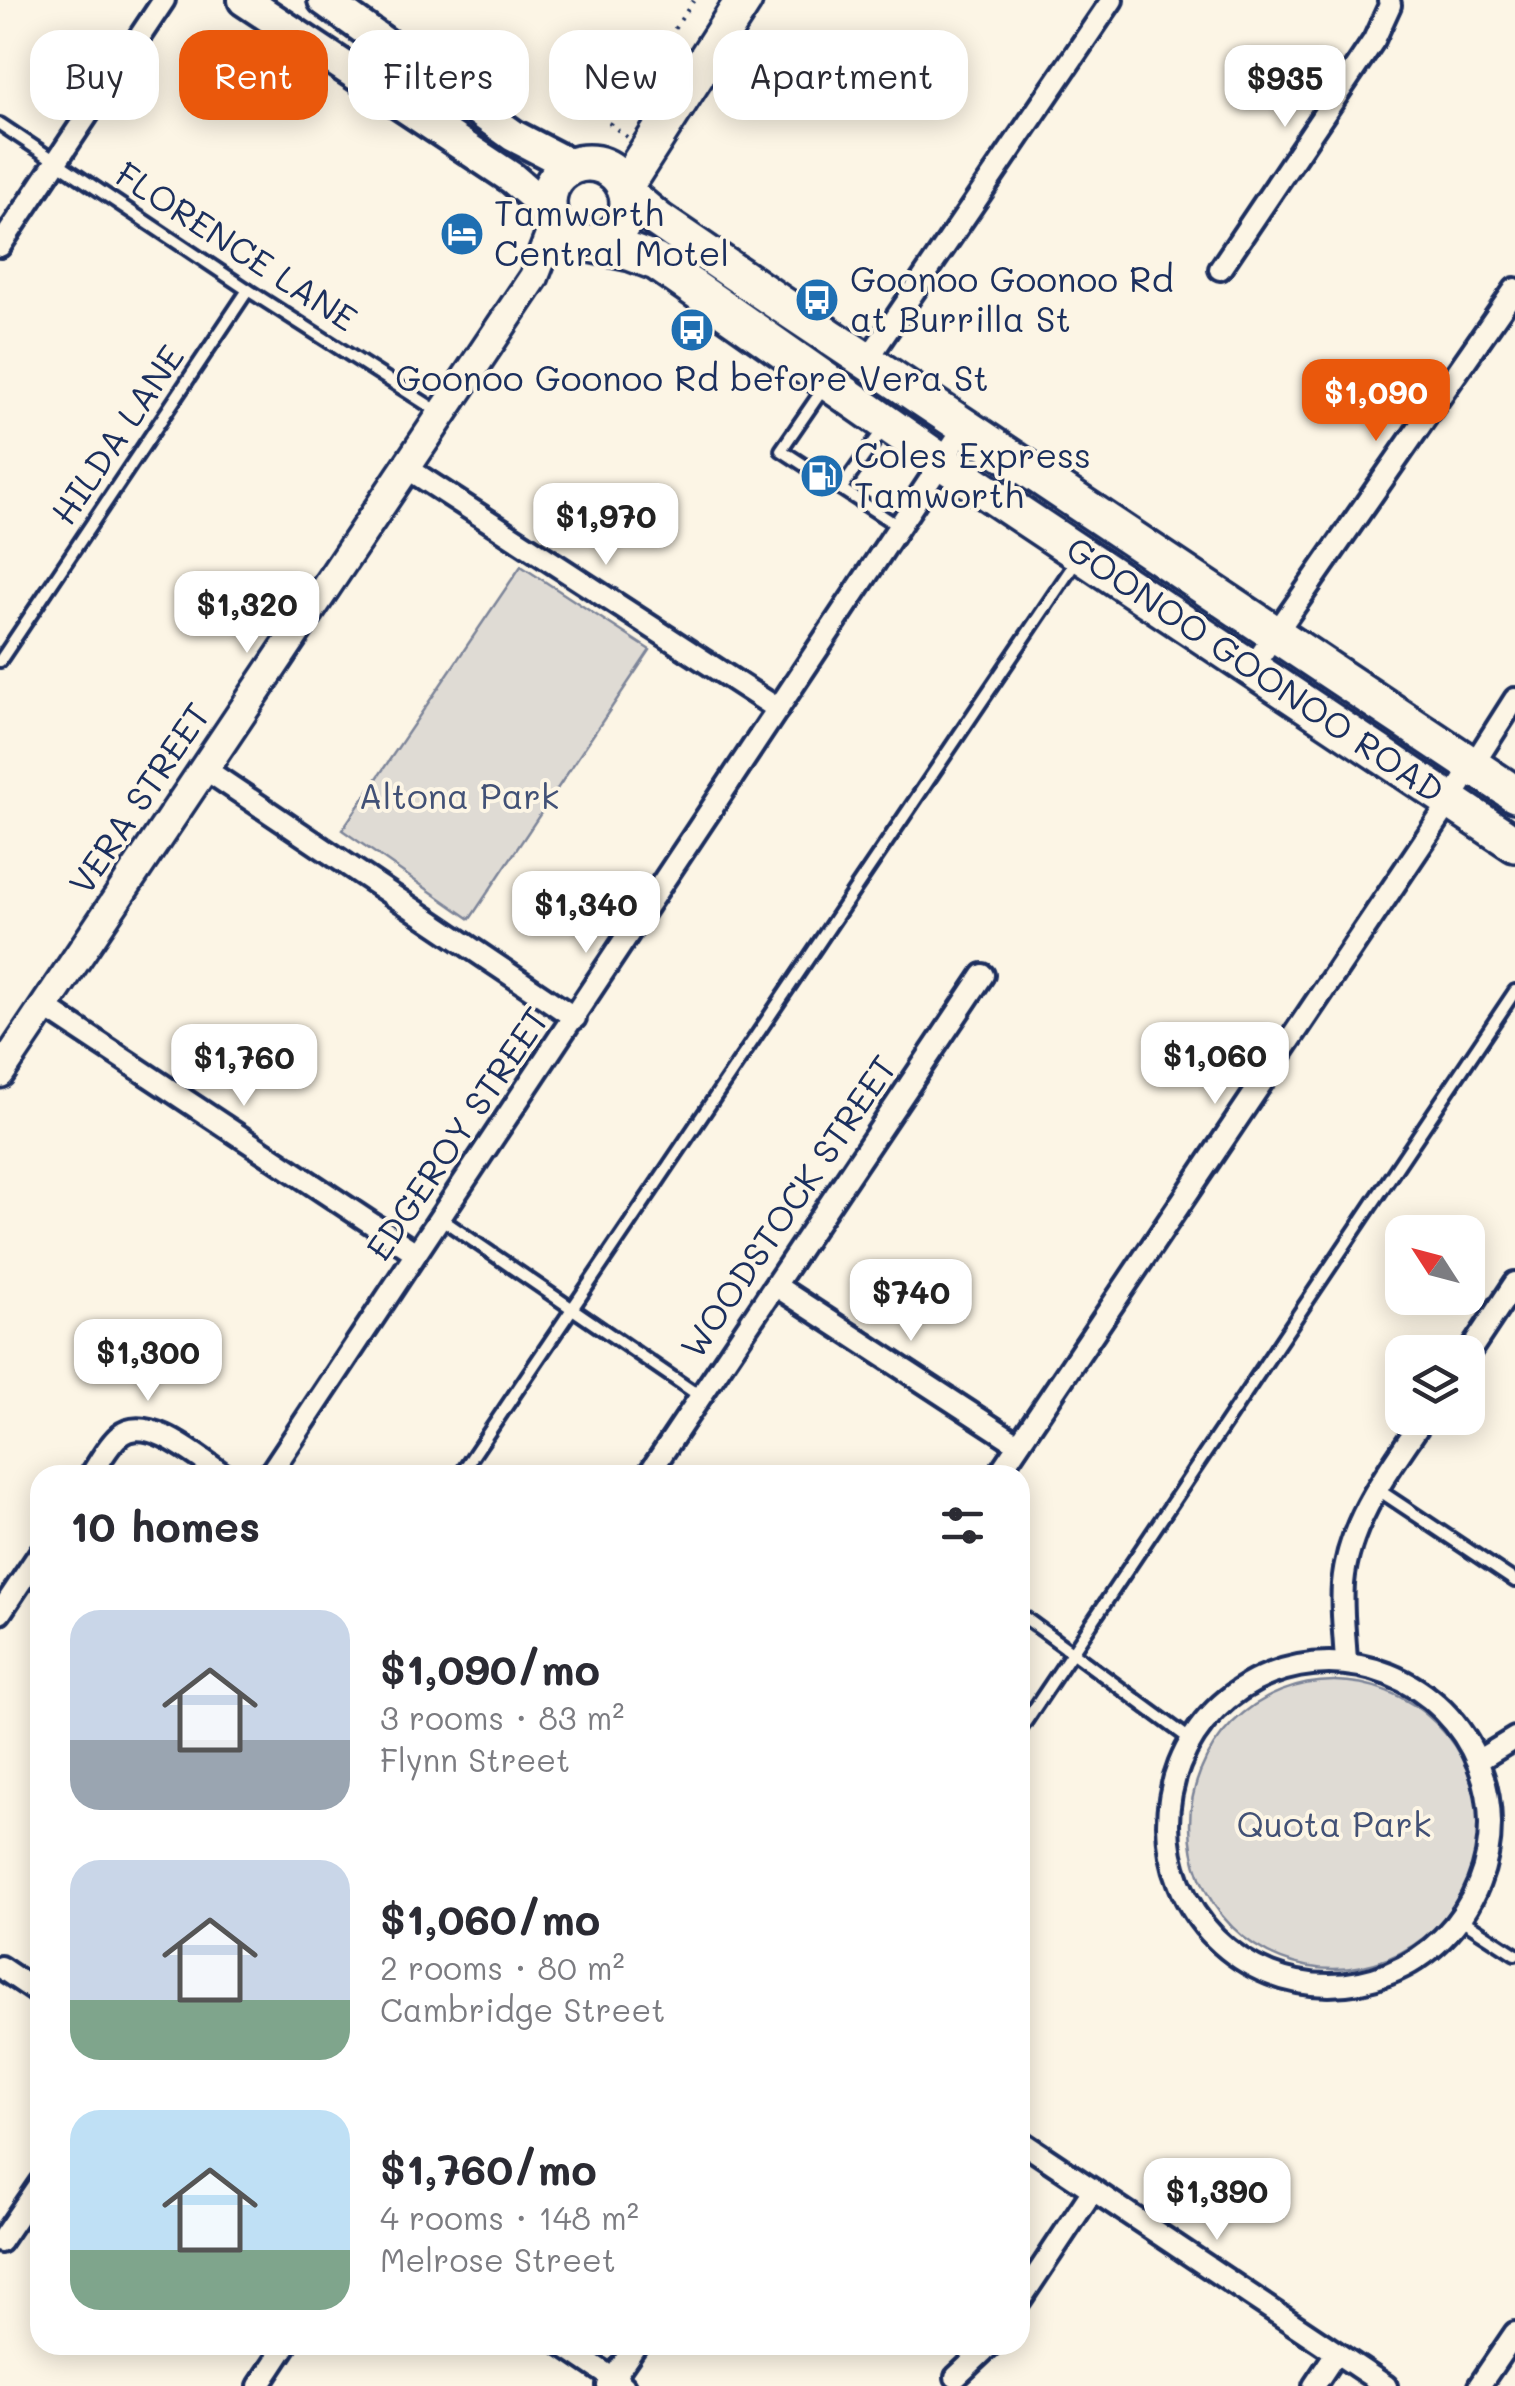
<!DOCTYPE html>
<meta charset="utf-8">
<style>
body{margin:0;font-family:Mali,sans-serif;background:#f7f7f7;color:#2b2b33;height:100vh;display:flex;flex-direction:column;font-size:38px;white-space:nowrap}
*{box-sizing:border-box;margin:0}
p{font-size:32px;color:#7c7c81}
.icon{flex:none;width:55px;height:55px;fill:none;stroke:currentColor;stroke-width:2;stroke-linecap:round;stroke-linejoin:round}
.map{position:relative;flex:1;overflow:hidden}
.sheet{position:absolute;left:30px;top:1465px;width:1000px;height:890px;display:flex;flex-direction:column;background:#fff;border-radius:30px;box-shadow:0 5px 25px #0003}
.sheet>*{flex:none}
.hud{position:absolute;left:30px;top:30px;width:1000px;height:90px;display:flex;gap:20px}
.needle{width:65px;rotate:306deg}
.fabs{position:absolute;left:1385px;top:1215px;display:grid;gap:20px}
.fabs a{display:grid;place-items:center;width:100px;height:100px;border-radius:20px;background:#fff;box-shadow:0 5px 25px #0003;font-size:50px}
.price{position:absolute;translate:-50% -85px;padding:0 22px;border-radius:20px;background:#fff;color:#222;font-size:32px;line-height:65px;filter:drop-shadow(0 2px 5px #0008)}
.price::after{content:'';position:absolute;left:50%;top:60px;width:30px;height:22px;margin-left:-15px;background:inherit;clip-path:polygon(0 0,100% 0,50% 100%)}
.price.selected{background:#ea580c;color:#fff}
ul{padding:0;list-style:none}
li{display:flex;align-items:center;gap:30px;height:250px;padding:0 40px}
li span{display:grid;place-items:center;flex:none;width:280px;height:200px;border-radius:30px;color:#555}
li>.icon{margin-inline-start:auto}
span .icon{width:120px;height:120px;fill:#fffc;stroke-width:1}
li b{font-size:42px}
h2{display:flex;justify-content:space-between;align-items:center;height:120px;padding:0 40px;font-size:42px}
.tag{padding:0 35px;border-radius:30px;background:#fff;box-shadow:0 5px 25px #0003;font-size:35px;line-height:90px}
.tag.selected{background:#ea580c;color:#fff}
.map>svg:first-child{display:block}
</style>
<div class="map">
<svg width="1515" height="2386" viewBox="0 0 1515 2386">
<rect width="100%" height="100%" fill="#fcf5e5"/>
<filter id="ink" filterUnits="userSpaceOnUse"><feTurbulence type="fractalNoise" baseFrequency=".01" numOctaves="2"/><feDisplacementMap in="SourceGraphic" scale="20" xChannelSelector="R" yChannelSelector="G"/><feConvolveMatrix kernelMatrix="1 2 1 2 8 2 1 2 1" color-interpolation-filters="sRGB"/></filter>
<g filter="url(#ink)">
<g fill="#dfdbd4" stroke="#7d8599" stroke-width="2.5">
<polygon points="521,566 650,650 470,919 342,830"/>
<circle cx="1334" cy="1825" r="144"/>
</g>
<g fill="none" stroke-linecap="round" stroke-linejoin="round">
<defs>
<g id="lane">
<polyline points="0,124 248,290 442,414"/>
<polyline points="825,386 781,450 841,489"/>
<polyline points="884,428 841,489 898,526"/>
<polyline points="0,661 248,290"/>
<polyline points="440,1218 701,1397"/>
<polyline points="460,1475 1077,560"/>
<polyline points="1377,1489 1515,1581"/>
<polyline points="1020,1614 1191,1740"/>
<polyline points="1020,1730 1515,991"/>
<polyline points="1461,1919 1515,1954"/>
</g>
<g id="street">
<polyline points="0,246 164,0"/>
<polyline points="1220,269 1374,40 1390,5 1389,0"/>
<polyline points="866,362 1112,0"/>
<polyline points="407,468 778,709"/>
<polyline points="1251,669 1515,289"/>
<polyline points="205,769 575,1018"/>
<polyline points="45,1007 416,1253"/>
<polyline points="776,1286 1018,1444"/>
<polyline points="1468,1354 1515,1283"/>
<path d="M91,1475C99,1463 108,1445 119,1436C147,1412 200,1459 224,1475"/>
<polyline points="269,1475 965,427"/>
<polyline points="648,1475 983,975"/>
<polyline points="998,1475 1440,817 1515,699"/>
<polyline points="0,1613 40,1553"/>
<circle cx="1329" cy="1824" r="161"/>
<path d="M1346,1663C1345,1637 1341,1610 1343,1584C1348,1522 1390,1468 1424,1418"/>
<polyline points="1479,1760 1515,1738"/>
<polyline points="0,1967 40,1994"/>
<polyline points="1020,2141 1386,2386"/>
<polyline points="0,2242 40,2183"/>
<polyline points="1020,2300 1093,2190"/>
<polyline points="563,2345 624,2386"/>
<polyline points="956,2377 990,2345"/>
<polyline points="259,2386 286,2345"/>
<polyline points="608,2386 636,2345"/>
<polyline points="1314,2386 1336,2353"/>
<polyline points="1479,2386 1515,2333"/>
</g>
<polyline id="secondary" points="0,1073 534,277 554,225"/>
<g id="primary">
<polyline points="244,0 512,178 548,209"/>
<polyline points="324,0 514,136 572,166"/>
</g>
<g id="highway">
<circle cx="588" cy="203" r="40"/>
<polyline points="625,186 744,0"/>
<polyline points="628,195 658,220 778,302 1515,794"/>
<polyline points="590,244 632,253 656,262 942,462 1515,844"/>
</g>
</defs>
<use href="#lane" stroke="#1b2f5e" stroke-width="18"/>
<use href="#street" stroke="#1b2f5e" stroke-width="28"/>
<use href="#secondary" stroke="#1b2f5e" stroke-width="35"/>
<use href="#primary" stroke="#1b2f5e" stroke-width="38"/>
<use href="#highway" stroke="#1b2f5e" stroke-width="42"/>
<polyline stroke="#1b2f5e" stroke-width="4" stroke-dasharray="2.5 8" stroke-linecap="butt" points="627,137 610,124 694,0"/>
<use href="#lane" stroke="#fcf5e5" stroke-width="10"/>
<use href="#street" stroke="#fcf5e5" stroke-width="20"/>
<use href="#secondary" stroke="#fcf5e5" stroke-width="28"/>
<use href="#primary" stroke="#fcf5e5" stroke-width="30"/>
<use href="#highway" stroke="#fcf5e5" stroke-width="35"/>
</g>
</g>
<defs>
<symbol id="hotel-disc" viewBox="-11 -11 22 22"><circle r="9.5" fill="#1f6fb2" stroke="#fcf5e5"/><path d="M-6-4.5h1.5V1H6V5H4.5V3h-9V5H-6ZM-4 0a1.8 1.8 0 1 1 3.6 0ZM.5 0V-2.5h3Q6-2.5 6 0Z" fill="#fff"/></symbol>
<symbol id="bus-disc" viewBox="-11 -11 22 22"><circle r="9.5" fill="#1f6fb2" stroke="#fcf5e5"/><path d="M-5-6H5V4H4V6H2V4H-2V6H-4V4H-5ZM-3.5-4V0h7V-4ZM-3.5 1.2v1.5H-2V1.2ZM2 1.2v1.5H3.5V1.2Z" fill="#fff"/></symbol>
<symbol id="fuel-disc" viewBox="-11 -11 22 22"><circle r="9.5" fill="#1f6fb2" stroke="#fcf5e5"/><path d="M-5.5-6h7V0h2V4h1.3V-2.5L3-4.5l.8-.8L6-3V5H2.5V1h-1V6h-7ZM-4.2-4.7v3.2H.2V-4.7Z" fill="#fff"/></symbol>
</defs>
<g fill-rule="evenodd">
<use href="#hotel-disc" x="437" y="209" width="50" height="50"/>
<use href="#bus-disc" x="792" y="275" width="50" height="50"/>
<use href="#bus-disc" x="667" y="305" width="50" height="50"/>
<use href="#fuel-disc" x="797" y="451" width="50" height="50"/>
</g>
<g text-anchor="middle" stroke-width="8" stroke-linejoin="round" paint-order="stroke">
<g font-size="35" fill="#1b2f5e" stroke="#fcf5e5" text-anchor="start">
<text x="494" y="226">Tamworth<tspan x="494" dy="40">Central Motel</tspan></text>
<text x="850" y="292">Goonoo Goonoo Rd<tspan x="850" dy="40">at Burrilla St</tspan></text>
<text x="692" y="391" text-anchor="middle">Goonoo Goonoo Rd before Vera St</text>
<text x="854" y="468">Coles Express<tspan x="854" dy="40">Tamworth</tspan></text>
</g>
<g font-size="35" fill="#1b2f5e" stroke="#fcf5e5">
<text transform="translate(236 247) rotate(33)" y="12">FLORENCE LANE</text>
<text transform="translate(118 435) rotate(-56)" y="12">HILDA LANE</text>
<text transform="translate(1255 670) rotate(34)" y="12">GOONOO GOONOO ROAD</text>
<text transform="translate(140 799) rotate(-56)" y="12">VERA STREET</text>
<text transform="translate(458 1134) rotate(-56)" y="12">EDGEROY STREET</text>
<text transform="translate(789 1207) rotate(-56)" y="12">WOODSTOCK STREET</text>
</g>
<g font-size="35" fill="#425176" stroke="#fcf5e5">
<text x="459" y="809">Altona Park</text>
<text x="1334" y="1837">Quota Park</text>
</g>
</g>
</svg>
<div class="fabs">
<a><svg class="needle" viewBox="-14 -14 28 28"><path d="M0-13l5 13h-10z" fill="#e53935"/><path d="M0 13l5-13h-10z" fill="#7c7c81"/></svg></a>
<a><svg class="icon" aria-label="layers" viewBox="0 0 24 24"><path d="M12 4l9 5-9 5-9-5zM3 14l9 5 9-5"/></svg></a>
</div>
<b class="price" style="left:1285px;top:130px">$935</b>
<b class="price selected" style="left:1376px;top:444px">$1,090</b>
<b class="price" style="left:606px;top:568px">$1,970</b>
<b class="price" style="left:247px;top:656px">$1,320</b>
<b class="price" style="left:586px;top:956px">$1,340</b>
<b class="price" style="left:1215px;top:1107px">$1,060</b>
<b class="price" style="left:244px;top:1109px">$1,760</b>
<b class="price" style="left:911px;top:1344px">$740</b>
<b class="price" style="left:148px;top:1404px">$1,300</b>
<b class="price" style="left:1217px;top:2243px">$1,390</b>
<div class="hud">
<a class="tag">Buy</a>
<a class="tag selected">Rent</a>
<a class="tag">Filters</a>
<a class="tag">New</a>
<a class="tag">Apartment</a>
</div>
<section class="sheet">
<h2>10 homes<svg class="icon" aria-label="filters" viewBox="0 0 24 24"><path d="M4 7h16M4 17h16"/><circle cx="9" cy="7" r="2"/><circle cx="15" cy="17" r="2"/></svg></h2>
<ul>
<li><span style="background:linear-gradient(#c9d6e8 65%,#9aa5b1 0)"><svg class="icon" aria-label="home" viewBox="0 0 24 24"><path d="M3 11l9-7 9 7M6 9v11h12V9"/></svg></span><div><b>$1,090/mo</b><p>3 rooms · 83 m²</p><p>Flynn Street</p></div></li>
<li><span style="background:linear-gradient(#c9d6e8 70%,#7fa58c 0)"><svg class="icon" aria-label="home" viewBox="0 0 24 24"><path d="M3 11l9-7 9 7M6 9v11h12V9"/></svg></span><div><b>$1,060/mo</b><p>2 rooms · 80 m²</p><p>Cambridge Street</p></div></li>
<li><span style="background:linear-gradient(#bfe0f5 70%,#7fa58c 0)"><svg class="icon" aria-label="home" viewBox="0 0 24 24"><path d="M3 11l9-7 9 7M6 9v11h12V9"/></svg></span><div><b>$1,760/mo</b><p>4 rooms · 148 m²</p><p>Melrose Street</p></div></li>
</ul>
</section>
</div>
